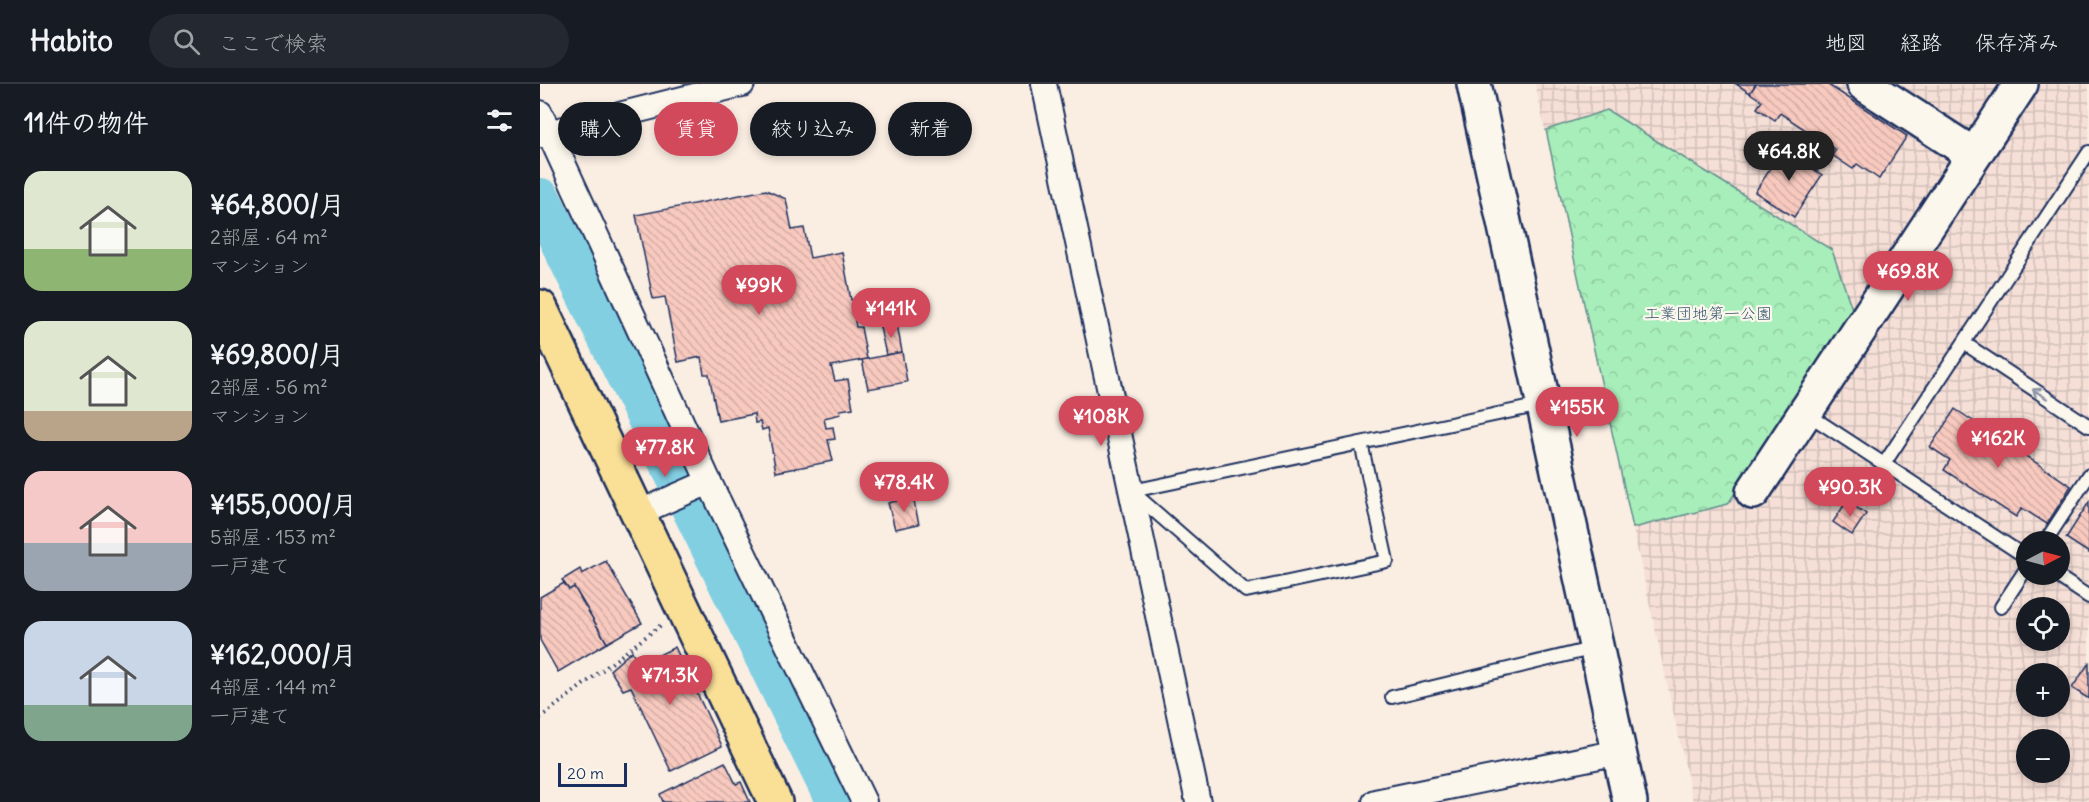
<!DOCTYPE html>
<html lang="ja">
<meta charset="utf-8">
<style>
body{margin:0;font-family:Delius,"Klee One",sans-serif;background:#242831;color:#f1f3f6;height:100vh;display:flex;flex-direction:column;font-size:22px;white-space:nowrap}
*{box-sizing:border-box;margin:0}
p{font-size:20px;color:#9ea1a6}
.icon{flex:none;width:33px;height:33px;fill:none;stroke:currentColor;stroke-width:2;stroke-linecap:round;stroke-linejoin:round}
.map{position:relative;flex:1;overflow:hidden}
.details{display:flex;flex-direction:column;background:#171b24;width:540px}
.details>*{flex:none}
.banner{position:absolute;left:18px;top:18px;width:570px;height:54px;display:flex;gap:12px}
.needle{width:39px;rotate:84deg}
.tools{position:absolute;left:1476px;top:447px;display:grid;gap:12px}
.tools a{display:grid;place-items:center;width:54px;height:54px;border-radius:50%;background:#171b24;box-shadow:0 3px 9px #0003;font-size:30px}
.scale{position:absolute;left:18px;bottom:15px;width:69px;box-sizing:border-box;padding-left:6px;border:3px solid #1b2f5e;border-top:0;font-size:16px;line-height:21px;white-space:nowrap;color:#1b2f5e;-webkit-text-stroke:4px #fbf7ec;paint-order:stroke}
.price{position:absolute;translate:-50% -51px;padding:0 14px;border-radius:21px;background:#d1495b;color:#fff;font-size:20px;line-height:39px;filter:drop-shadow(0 2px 3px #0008)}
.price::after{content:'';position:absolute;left:50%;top:36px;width:18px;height:14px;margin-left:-9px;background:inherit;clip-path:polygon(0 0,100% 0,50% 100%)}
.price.active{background:#222;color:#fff}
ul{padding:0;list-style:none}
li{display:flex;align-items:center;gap:18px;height:150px;padding:0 24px}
li span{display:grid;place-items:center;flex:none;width:168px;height:120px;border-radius:18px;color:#555}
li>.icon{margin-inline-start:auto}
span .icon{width:72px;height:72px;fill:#fffc;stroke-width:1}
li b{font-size:26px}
h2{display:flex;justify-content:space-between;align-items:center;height:72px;padding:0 24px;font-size:26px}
.pill{padding:0 21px;border-radius:27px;background:#171b24;box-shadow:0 3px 9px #0003;font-size:21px;line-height:54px}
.pill.active{background:#d1495b;color:#fff}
header{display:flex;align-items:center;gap:36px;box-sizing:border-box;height:84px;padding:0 30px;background:#171b24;border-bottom:2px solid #363941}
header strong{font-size:28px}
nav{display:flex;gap:33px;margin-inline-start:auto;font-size:21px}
.search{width:420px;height:54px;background:#242831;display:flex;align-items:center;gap:15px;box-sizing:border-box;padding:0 21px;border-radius:33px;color:#9ea1a6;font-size:22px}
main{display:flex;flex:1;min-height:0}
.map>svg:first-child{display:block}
</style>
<header>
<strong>Habito</strong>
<div class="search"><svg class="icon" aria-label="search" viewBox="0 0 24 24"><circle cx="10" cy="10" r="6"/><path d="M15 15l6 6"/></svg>ここで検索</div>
<nav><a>地図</a><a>経路</a><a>保存済み</a></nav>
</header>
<main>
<section class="details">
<h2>11件の物件<svg class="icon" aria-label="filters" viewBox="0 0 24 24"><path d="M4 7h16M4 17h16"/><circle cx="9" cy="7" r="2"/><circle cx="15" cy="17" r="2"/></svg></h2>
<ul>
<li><span style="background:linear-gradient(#dfe7d0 65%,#8fb573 0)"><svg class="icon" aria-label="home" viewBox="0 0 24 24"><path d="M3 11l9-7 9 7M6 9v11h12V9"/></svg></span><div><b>¥64,800/月</b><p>2部屋 · 64 m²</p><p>マンション</p></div></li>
<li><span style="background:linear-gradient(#dfe7d0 75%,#b9a48a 0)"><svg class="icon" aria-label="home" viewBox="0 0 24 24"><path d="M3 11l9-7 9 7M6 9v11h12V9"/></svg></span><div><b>¥69,800/月</b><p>2部屋 · 56 m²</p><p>マンション</p></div></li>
<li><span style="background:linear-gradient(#f6c9c9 60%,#9aa5b1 0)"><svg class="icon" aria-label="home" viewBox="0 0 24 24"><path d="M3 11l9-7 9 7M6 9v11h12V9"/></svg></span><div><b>¥155,000/月</b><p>5部屋 · 153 m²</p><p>一戸建て</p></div></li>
<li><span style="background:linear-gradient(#c9d6e8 70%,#7fa58c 0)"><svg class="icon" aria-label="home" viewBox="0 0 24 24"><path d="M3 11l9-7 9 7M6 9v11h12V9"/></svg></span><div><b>¥162,000/月</b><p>4部屋 · 144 m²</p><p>一戸建て</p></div></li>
</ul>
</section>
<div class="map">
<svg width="1549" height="718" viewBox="0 0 1549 718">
<defs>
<pattern id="industrial-grid" width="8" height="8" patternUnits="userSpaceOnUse" patternTransform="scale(1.5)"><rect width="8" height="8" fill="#f5dfd6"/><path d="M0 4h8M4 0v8" fill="none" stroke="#d1c0ba"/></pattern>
<pattern id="park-crowns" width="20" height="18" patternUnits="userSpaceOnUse" patternTransform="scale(1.5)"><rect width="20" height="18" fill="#a8eeba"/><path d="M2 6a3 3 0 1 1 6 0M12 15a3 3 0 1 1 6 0" fill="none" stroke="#90cca2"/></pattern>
<pattern id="building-back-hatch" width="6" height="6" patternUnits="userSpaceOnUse" patternTransform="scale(1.5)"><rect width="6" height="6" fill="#f8c9be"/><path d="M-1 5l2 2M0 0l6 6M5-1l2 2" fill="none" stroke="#d4ada6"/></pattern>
</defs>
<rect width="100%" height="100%" fill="#faeee3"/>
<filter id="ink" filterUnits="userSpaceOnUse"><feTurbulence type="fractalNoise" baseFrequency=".0167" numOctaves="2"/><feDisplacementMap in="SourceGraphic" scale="12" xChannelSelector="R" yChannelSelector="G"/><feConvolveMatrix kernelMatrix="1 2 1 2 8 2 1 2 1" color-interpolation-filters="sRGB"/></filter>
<g filter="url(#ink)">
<path fill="url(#industrial-grid)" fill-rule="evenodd" d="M995,0H1549V718H1153ZM1486,458H1520V490H1486ZM1486,524H1520V556H1486ZM1486,590H1520V622H1486ZM1486,656H1520V688H1486Z"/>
<polygon fill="url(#park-crowns)" stroke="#628e8c" stroke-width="1.5" points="1067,26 1292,166 1312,225 1188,420 1093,444 1006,46"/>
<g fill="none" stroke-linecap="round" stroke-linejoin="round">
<polyline stroke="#83cfe2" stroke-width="42" points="0,115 297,718"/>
</g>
<g fill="url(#building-back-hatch)" stroke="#1b2f5e" stroke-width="1.5">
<polygon points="1196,0 1216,0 1210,9"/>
<polygon points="1216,0 1287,0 1367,52 1339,95 1317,80 1313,85 1292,71 1296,66 1240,29 1235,36 1217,24 1222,17 1210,9"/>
<polygon points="1246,61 1264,74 1262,77 1282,91 1254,133 1215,108"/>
<polygon points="226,106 246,115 252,146 264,144 270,174 302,168 311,216 336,212 340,232 315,237 316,243 321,243 327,275 291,282 295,297 308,295 313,324 300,326 301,330 284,334 286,344 293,343 295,355 288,356 293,377 236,388 228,344 222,346 220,338 215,339 214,330 178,337 169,290 164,290 161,273 138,278 125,213 113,215 96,131"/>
<polygon points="357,240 362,268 346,271 340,243"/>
<polygon points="362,268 367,298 328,305 322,276"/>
<polygon points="1415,325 1531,402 1507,440 1482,424 1476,433 1404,386 1410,376 1390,363"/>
<polygon points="373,413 379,440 355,445 348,419"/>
<polygon points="1307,417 1326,430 1312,451 1293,438"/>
<polygon points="1549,418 1549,469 1526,454"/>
<polygon points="66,477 102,539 67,559 34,503 29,506 22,496 40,485 42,490"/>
<polygon points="24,499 29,506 34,503 67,559 18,588 0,556 0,513"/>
<polygon points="135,563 182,662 131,687 91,603 83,606 70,586 92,567 99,581"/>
<polygon points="1549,579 1549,615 1532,604"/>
<polygon points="185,678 196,700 201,698 210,718 123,718 120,710"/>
</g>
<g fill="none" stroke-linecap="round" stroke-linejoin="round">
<defs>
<g id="lane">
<polyline points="1424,259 1549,342"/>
<polyline points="1266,329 1486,473"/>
<polyline points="1344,380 1549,68"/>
<polyline points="592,407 1001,321"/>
<polyline points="596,411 706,507 847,477 821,359"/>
<polyline points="1505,458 1549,391"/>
<polyline points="1514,490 1549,513"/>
<polyline points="1461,523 1486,485"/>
<polyline points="852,613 1055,564"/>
</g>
<g id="street">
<polyline points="504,0 658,718"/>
<polyline points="0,29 169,398 324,718"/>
<polyline points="0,51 202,0"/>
<polyline points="98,429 169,398"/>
<polyline points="835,718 1079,668"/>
</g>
<g id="secondary">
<polyline points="934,0 1090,718"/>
<polyline points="1324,0 1434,71"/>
<polyline points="1213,408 1481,0"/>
</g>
<polyline id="highway" points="0,223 235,718"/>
</defs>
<use href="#lane" stroke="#1b2f5e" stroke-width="16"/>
<use href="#street" stroke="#1b2f5e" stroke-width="28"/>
<use href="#secondary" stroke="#1b2f5e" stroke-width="38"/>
<use href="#highway" stroke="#1b2f5e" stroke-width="38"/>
<polyline stroke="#1b2f5e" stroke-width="4" stroke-dasharray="1.5 4.5" stroke-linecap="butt" points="0,634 121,541"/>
<use href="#lane" stroke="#fbf7ec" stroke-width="12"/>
<use href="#street" stroke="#fbf7ec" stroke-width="24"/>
<use href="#secondary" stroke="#fbf7ec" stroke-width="33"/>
<use href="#highway" stroke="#fadf96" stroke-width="33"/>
</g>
<defs><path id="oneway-shaft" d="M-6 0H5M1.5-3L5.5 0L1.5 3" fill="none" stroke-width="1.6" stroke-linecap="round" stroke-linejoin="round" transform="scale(1.5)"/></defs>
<use stroke="#8b93a5" href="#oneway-shaft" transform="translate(1500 310) rotate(-147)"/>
</g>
<g text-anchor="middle" stroke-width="4.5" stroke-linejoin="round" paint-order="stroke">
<g font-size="16" fill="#375570" stroke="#fbf7ec">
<text x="1168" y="235">工業団地第一公園</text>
</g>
</g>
</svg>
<div class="tools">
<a><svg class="needle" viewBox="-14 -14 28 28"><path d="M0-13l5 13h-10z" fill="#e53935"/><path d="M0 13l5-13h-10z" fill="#9ea1a6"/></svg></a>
<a><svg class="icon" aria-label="locate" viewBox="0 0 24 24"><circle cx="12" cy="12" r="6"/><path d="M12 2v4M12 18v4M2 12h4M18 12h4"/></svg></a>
<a>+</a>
<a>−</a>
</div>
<div class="scale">20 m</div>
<b class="price active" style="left:1249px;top:98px">¥64.8K</b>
<b class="price" style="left:1368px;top:218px">¥69.8K</b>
<b class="price" style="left:219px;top:232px">¥99K</b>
<b class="price" style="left:351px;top:255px">¥141K</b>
<b class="price" style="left:1037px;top:354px">¥155K</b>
<b class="price" style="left:561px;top:363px">¥108K</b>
<b class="price" style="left:1458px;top:385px">¥162K</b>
<b class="price" style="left:125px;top:394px">¥77.8K</b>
<b class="price" style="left:364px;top:429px">¥78.4K</b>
<b class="price" style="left:1310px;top:434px">¥90.3K</b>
<b class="price" style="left:130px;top:622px">¥71.3K</b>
<div class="banner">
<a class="pill">購入</a>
<a class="pill active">賃貸</a>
<a class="pill">絞り込み</a>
<a class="pill">新着</a>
</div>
</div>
</main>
